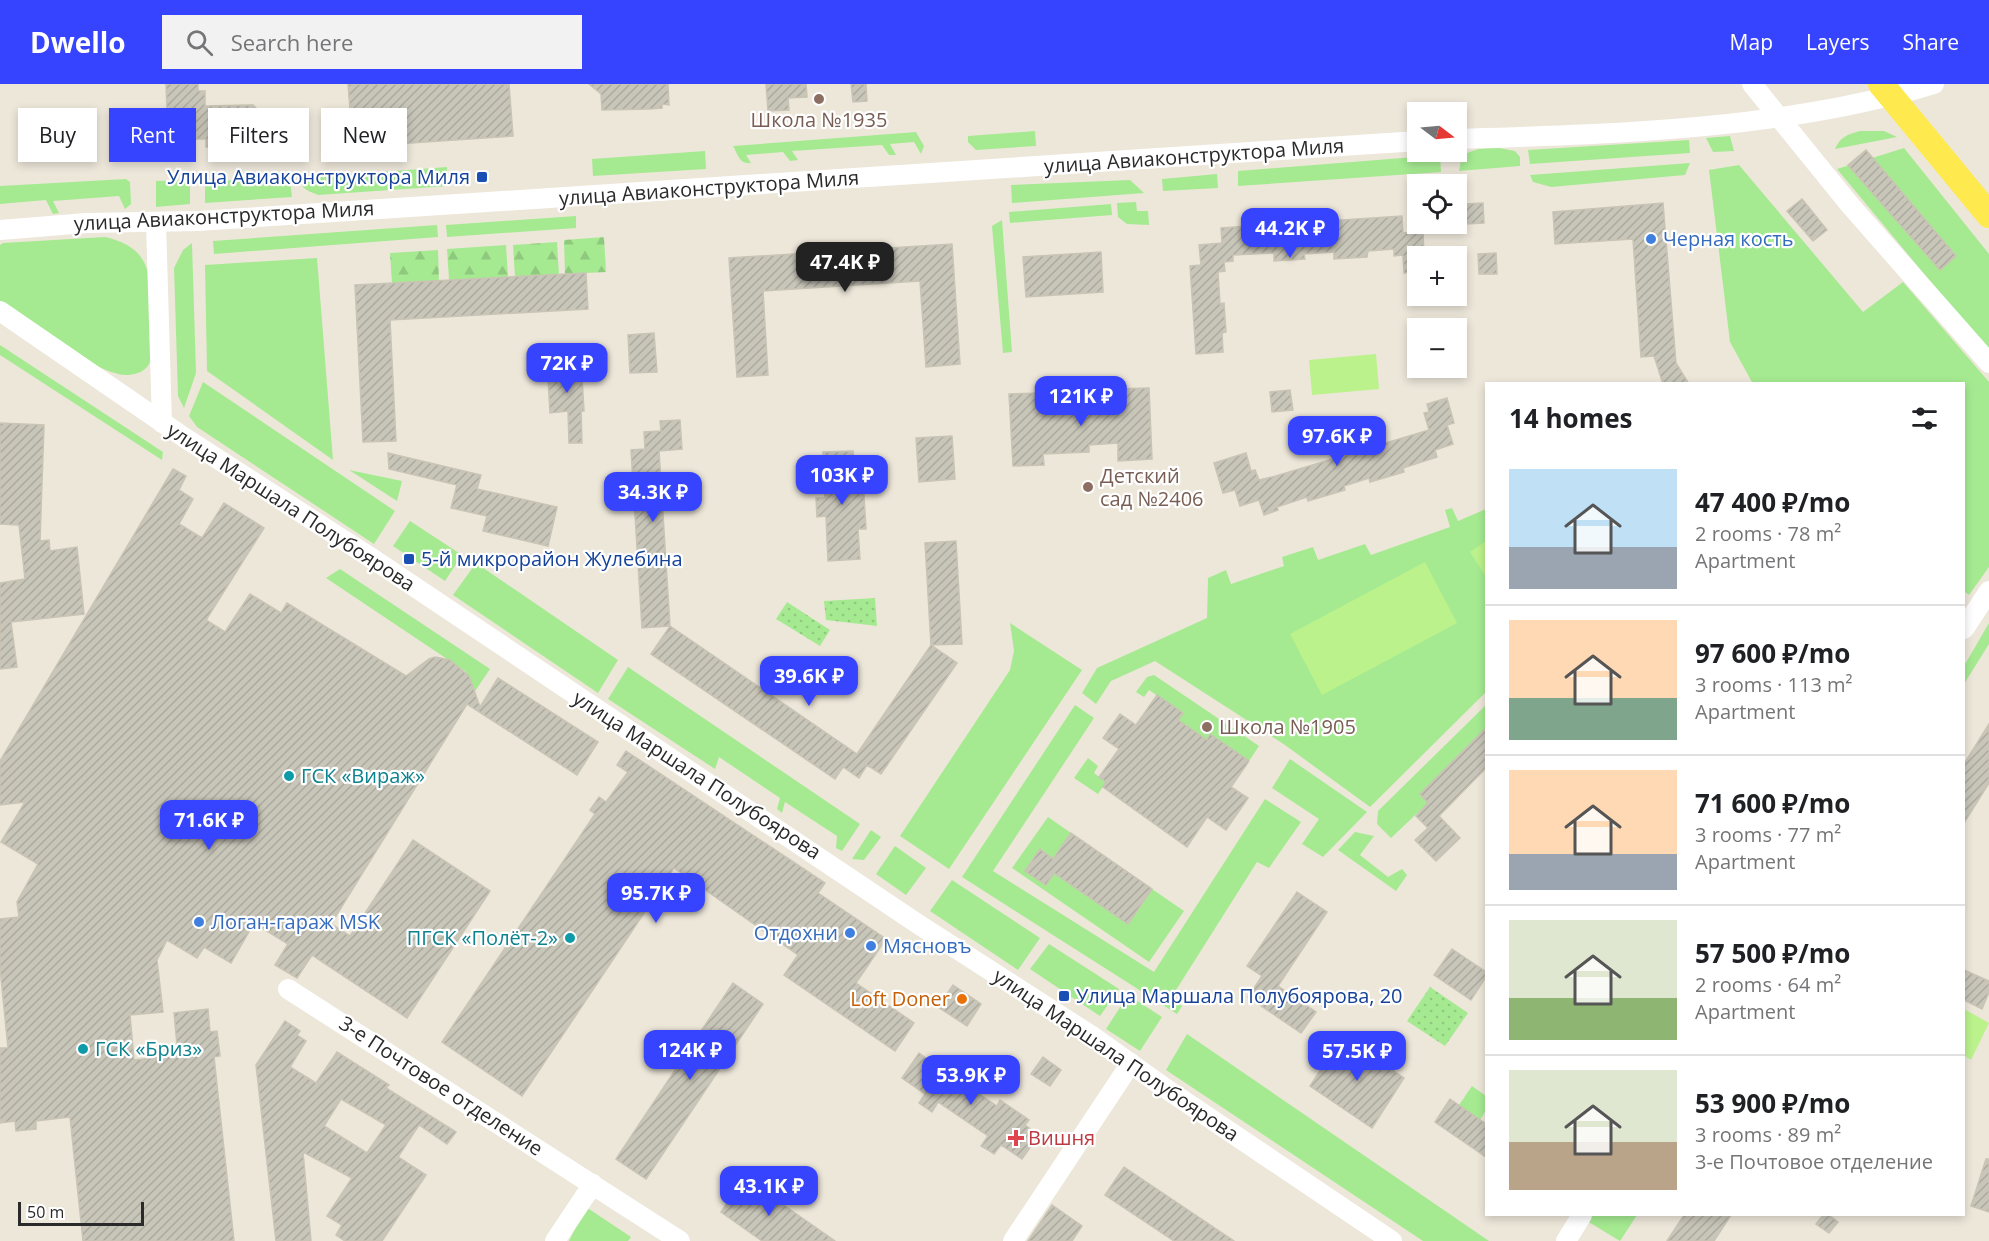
<!DOCTYPE html>
<meta charset="utf-8">
<style>
body{margin:0;font-family:"Open Sans",sans-serif;background:#f2f2f2;color:#202124;height:100vh;display:flex;flex-direction:column;font-size:22px;white-space:nowrap}
*{box-sizing:border-box;margin:0}
p{font-size:20px;color:#757577}
.icon{flex:none;width:33px;height:33px;fill:none;stroke:currentColor;stroke-width:2;stroke-linecap:round;stroke-linejoin:round}
.map{position:relative;flex:1;overflow:hidden}
.sheet{position:absolute;left:1485px;top:298px;width:480px;height:834px;display:flex;flex-direction:column;background:#fff;border-radius:0px;box-shadow:0 3px 9px #0003}
.sheet>*{flex:none}
.hud{position:absolute;left:18px;top:24px;width:570px;height:54px;display:flex;gap:12px}
.needle{width:39px;rotate:106deg}
.buttons{position:absolute;left:1407px;top:18px;display:grid;gap:12px}
.buttons a{display:grid;place-items:center;width:60px;height:60px;border-radius:0px;background:#fff;box-shadow:0 3px 9px #0003;font-size:30px}
.scale{position:absolute;left:18px;bottom:15px;width:126px;box-sizing:border-box;padding-left:6px;border:3px solid #2a2a2a;border-top:0;font-size:16px;line-height:21px;white-space:nowrap;color:#2a2a2a;-webkit-text-stroke:4px #fff;paint-order:stroke}
.price{position:absolute;translate:-50% -51px;padding:0 14px;border-radius:12px;background:#3644ff;color:#fff;font-size:20px;line-height:39px;filter:drop-shadow(0 2px 3px #0008)}
.price::after{content:'';position:absolute;left:50%;top:36px;width:18px;height:14px;margin-left:-9px;background:inherit;clip-path:polygon(0 0,100% 0,50% 100%)}
.price.selected{background:#222;color:#fff}
ul{padding:0;list-style:none}
li{display:flex;align-items:center;gap:18px;height:150px;padding:0 24px}
li+li{border-top:2px solid #e0e0e0}
li span{display:grid;place-items:center;flex:none;width:168px;height:120px;border-radius:0px;color:#555}
li>.icon{margin-inline-start:auto}
span .icon{width:72px;height:72px;fill:#fffc;stroke-width:1}
li b{font-size:26px}
h2{display:flex;justify-content:space-between;align-items:center;height:72px;padding:0 24px;font-size:26px}
.chip{padding:0 21px;border-radius:0px;background:#fff;box-shadow:0 3px 9px #0003;font-size:21px;line-height:54px}
.chip.selected{background:#3644ff;color:#fff}
header{display:flex;align-items:center;gap:36px;box-sizing:border-box;height:84px;padding:0 30px;background:#3644ff;color:#fff}
header strong{font-size:28px}
nav{display:flex;gap:33px;margin-inline-start:auto;font-size:21px}
.search{width:420px;height:54px;background:#f2f2f2;display:flex;align-items:center;gap:15px;box-sizing:border-box;padding:0 21px;border-radius:0px;color:#757577;font-size:22px}
.map>svg:first-child{display:block}
</style>
<header>
<strong>Dwello</strong>
<div class="search"><svg class="icon" aria-label="search" viewBox="0 0 24 24"><circle cx="10" cy="10" r="6"/><path d="M15 15l6 6"/></svg>Search here</div>
<nav><a>Map</a><a>Layers</a><a>Share</a></nav>
</header>
<div class="map">
<svg width="1989" height="1157" viewBox="0 0 1989 1157">
<defs>
<pattern id="forest-firs" width="22" height="20" patternUnits="userSpaceOnUse" patternTransform="scale(1.5)"><rect width="22" height="20" fill="#a5ea91"/><path d="M5 1l3.5 6h-7zM16 11l3.5 6h-7z" fill="#8ec97d"/></pattern>
<pattern id="park-dots" width="8" height="8" patternUnits="userSpaceOnUse" patternTransform="scale(1.5)"><rect width="8" height="8" fill="#a5ea91"/><path d="M2 2h.1M6 6h.1" fill="none" stroke="#8ec97d" stroke-width="1.8" stroke-linecap="round"/></pattern>
<pattern id="building-hatch" width="6" height="6" patternUnits="userSpaceOnUse" patternTransform="scale(1.5)"><rect width="6" height="6" fill="#c8c5b9"/><path d="M-1 1l2-2M0 6l6-6M5 7l2-2" fill="none" stroke="#aca99f"/></pattern>
</defs>
<rect width="100%" height="100%" fill="#ede7da"/>
<g fill="#a5ea91">
<polygon points="1035,47 1036,62 976,66 968,58 968,52"/>
<path d="M1860,47H1884L1897,53L1835,65C1840,53 1848,50 1860,47Z"/>
<path d="M916,48L924,62L921,70L914,58L890,60L896,71H889L882,61L792,67L798,76L790,77L783,68L746,71L751,79C740,81 738,71 733,62Z"/>
<polygon points="1730,52 1734,67 1713,68 1706,54"/>
<polygon points="1689,56 1690,69 1530,80 1528,66"/>
<polygon points="1499,64 1515,67 1520,73 1520,82 1459,87 1462,71 1478,65"/>
<polygon points="1904,64 1989,170 1989,268 1837,85"/>
<polygon points="705,67 706,85 593,92 592,75"/>
<polygon points="1440,71 1441,88 1238,102 1238,87"/>
<polygon points="1690,79 1685,91 1551,103 1533,98 1530,91"/>
<polygon points="1739,81 1863,228 1903,198 1989,298 1989,483 1969,511 1964,507 1964,300 1753,300 1730,258 1709,86"/>
<path d="M447,83L448,102L318,111C309,107 301,106 300,94Z"/>
<polygon points="1217,90 1218,104 1163,107 1162,95"/>
<polygon points="126,95 130,98 131,120 125,125 119,112 53,117 59,129 53,130 46,116 0,120 0,102"/>
<polygon points="290,95 292,113 205,119 205,97"/>
<polygon points="190,96 190,120 156,123 156,97"/>
<polygon points="1130,96 1144,109 1012,119 1011,101"/>
<polygon points="1136,118 1137,127 1148,127 1149,141 1127,140 1118,133 1117,119"/>
<polygon points="1111,120 1112,131 1010,139 1009,128"/>
<polygon points="576,132 576,144 447,153 446,141"/>
<polygon points="1002,136 1012,268 1003,269 992,142"/>
<polygon points="437,141 438,153 214,170 213,157"/>
<path d="M105,153C155,164 150,196 152,239C152,253 156,271 147,283C142,289 133,291 126,291C96,291 27,236 0,217V161L3,159Z"/>
<polygon points="192,159 196,289 184,324 178,312 174,184 183,166"/>
<polygon points="317,174 333,376 207,287 205,181"/>
<polygon points="0,261 163,368 162,376 0,271"/>
<polygon points="203,298 395,427 374,460 197,343 189,332"/>
<polygon points="349,386 402,397 397,417"/>
<polygon points="1452,424 1458,437 1486,425 1486,608 1370,723 1285,661 1155,577 1111,597 1096,620 1082,609 1097,584 1207,534 1208,494 1226,486 1231,500 1284,482 1282,473 1313,463 1318,476 1365,460 1371,471 1450,443 1445,426"/>
<polygon points="410,437 462,471 445,497 393,462"/>
<polygon points="476,479 618,576 598,609 453,511"/>
<polygon points="340,485 490,585 467,619 469,593 465,587 326,494"/>
<polygon points="1010,539 1082,586 949,785 900,752 1010,586 1014,567"/>
<polygon points="1989,539 1989,560 1964,600 1964,582"/>
<polygon points="628,583 860,740 842,767 836,764 837,752 785,718 782,729 777,725 780,714 719,673 715,685 608,615"/>
<polygon points="1154,591 1259,662 1249,677 1210,651 1207,656 1178,636 1182,629 1149,606 1144,613 1136,608 1147,593"/>
<polygon points="1075,621 1094,634 993,787 1154,888 1265,715 1301,738 1269,784 1257,778 1171,914 1182,922 1177,930 962,793"/>
<polygon points="1486,621 1486,644 1420,710 1428,719 1391,754 1377,740 1378,727"/>
<polygon points="1088,674 1098,682 1094,689 1106,698 1098,710 1074,694"/>
<polygon points="1290,675 1367,728 1323,773 1302,760 1319,735 1272,704"/>
<polygon points="1048,733 1071,749 1053,775 1040,765 1025,787 1046,801 1054,789 1128,840 1152,805 1184,827 1149,878 1012,784"/>
<polygon points="871,746 881,753 864,776 852,775"/>
<polygon points="1355,748 1374,752 1360,771 1388,793 1402,785 1407,791 1396,807 1338,766"/>
<polygon points="895,762 926,784 906,811 876,790"/>
<polygon points="952,796 1040,854 1018,886 930,827"/>
<polygon points="1049,860 1119,905 1100,932 1030,885"/>
<polygon points="1128,911 1162,933 1140,967 1106,945"/>
<polygon points="1187,950 1489,1157 1423,1157 1166,986"/>
<polygon points="1472,1002 1486,1012 1486,1026 1480,1036 1459,1021"/>
<polygon points="586,1123 631,1153 628,1157 569,1157"/>
<polygon points="1591,1131 1637,1131 1620,1157 1587,1137"/>
</g>
<g fill="url(#forest-firs)">
<polygon points="604,153 606,188 565,190 564,156"/>
<polygon points="557,158 559,191 515,193 513,161"/>
<polygon points="506,161 508,193 449,196 447,165"/>
<polygon points="438,166 439,197 392,199 390,169"/>
</g>
<g fill="url(#park-dots)">
<polygon points="875,514 877,542 826,536 824,517"/>
<polygon points="787,518 830,546 820,562 776,535"/>
<polygon points="1430,903 1468,929 1445,962 1407,937"/>
</g>
<g fill="#bbf28b">
<polygon points="1376,270 1379,305 1312,311 1309,276"/>
<polygon points="1486,457 1486,493 1470,468"/>
<polygon points="1425,478 1457,539 1322,611 1290,550"/>
<polygon points="1964,925 1989,939 1971,976 1964,971"/>
</g>
<g fill="url(#building-hatch)" stroke="#c9c4b4" stroke-width="1.5" fill-rule="evenodd">
<polygon points="166,0 198,0 198,7 205,7 205,22 253,21 260,28 261,54 255,62 206,63 206,55 196,55 195,43 183,33 174,33 174,26 167,26"/>
<polygon points="348,0 509,0 513,52 353,63"/>
<polygon points="589,0 668,0 669,21 662,20 662,24 650,25 602,26 601,10"/>
<polygon points="766,0 806,0 807,13 788,14 789,26 768,27"/>
<polygon points="851,0 866,0 867,17 853,18"/>
<polygon points="1866,66 1956,172 1940,186 1848,81"/>
<polygon points="1802,115 1827,146 1813,157 1787,127"/>
<polygon points="1483,119 1484,139 1466,140 1465,120"/>
<polygon points="1663,119 1676,279 1689,300 1663,300 1654,272 1641,273 1633,155 1555,160 1553,128"/>
<polygon points="1402,132 1403,149 1423,147 1424,172 1418,172 1418,188 1404,189 1403,171 1394,172 1394,165 1368,167 1367,173 1334,175 1334,168 1304,170 1305,175 1274,177 1274,169 1233,171 1233,177 1224,178 1225,187 1218,188 1220,220 1224,219 1226,248 1222,249 1223,268 1196,270 1190,182 1201,181 1199,161 1222,159 1221,144"/>
<polygon points="952,160 960,280 926,283 920,197 763,207 768,291 737,293 729,174"/>
<polygon points="1101,168 1103,208 1026,213 1023,173"/>
<polygon points="1496,169 1497,190 1479,190 1478,170"/>
<polygon points="586,189 588,225 390,236 396,357 363,358 355,201"/>
<polygon points="654,249 657,288 630,289 628,251"/>
<polygon points="581,276 584,327 581,327 582,359 569,359 568,327 550,329 547,278"/>
<polygon points="1149,304 1152,375 1118,377 1118,359 1089,361 1089,368 1043,370 1044,381 1013,382 1009,310 1040,309 1040,327 1067,325 1067,319 1087,318 1087,324 1115,323 1114,305"/>
<polygon points="1290,306 1293,326 1272,328 1270,308"/>
<polygon points="1447,314 1454,339 1447,341 1453,360 1435,366 1437,373 1403,384 1404,388 1370,398 1369,394 1344,402 1345,406 1308,417 1307,413 1277,423 1278,426 1264,431 1259,416 1240,422 1235,406 1223,409 1214,379 1246,369 1251,387 1255,386 1259,396 1276,392 1429,346 1424,329 1429,328 1427,320"/>
<polygon points="680,336 682,365 659,367 670,542 642,544 631,366 645,365 644,348 661,347 660,337"/>
<polygon points="0,339 44,341 40,457 49,456 50,467 77,463 84,530 11,538 17,583 0,585 0,499 25,495 19,441 0,440"/>
<polygon points="952,352 955,395 919,398 916,354"/>
<polygon points="853,367 855,397 863,396 866,445 858,445 860,475 828,477 826,432 817,433 816,414 825,414 823,368"/>
<polygon points="388,369 481,391 477,405 557,423 548,462 483,447 487,432 451,424 457,401 389,385"/>
<polygon points="173,385 186,392 179,406 193,415 179,440 202,454 224,419 264,444 206,536 225,548 250,510 281,529 287,519 406,592 429,575 435,573 450,576 469,592 480,623 498,594 598,658 577,691 467,620 331,840 350,852 413,756 490,807 407,934 312,871 297,894 275,881 288,860 254,839 231,879 204,863 197,874 167,856 157,876 163,928 130,931 134,976 178,971 174,929 208,925 210,948 217,947 220,972 214,973 234,1157 83,1157 70,1033 36,1037 36,1045 16,1047 15,1037 0,1039 0,964 8,964 0,884 0,835 19,833 17,818 38,780 1,758 25,718 0,721 0,677"/>
<polygon points="956,457 962,560 931,561 925,459"/>
<polygon points="670,542 857,670 931,561 957,579 881,690 867,681 859,694 843,683 835,695 651,570"/>
<polygon points="1157,611 1183,629 1178,636 1207,656 1210,650 1249,677 1231,703 1248,714 1226,746 1207,733 1187,763 1103,703 1106,698 1099,693 1119,665 1103,654 1120,630 1136,641"/>
<polygon points="1989,640 1989,699 1964,739 1964,680"/>
<polygon points="1486,644 1486,684 1439,732 1460,754 1436,777 1415,756 1428,744 1416,732 1428,719 1420,710"/>
<polygon points="626,667 825,799 818,809 886,855 856,899 914,939 895,967 784,891 798,871 674,784 522,1012 442,958 595,730 590,726 599,713 606,718 628,688 617,681"/>
<polygon points="1071,749 1152,805 1128,840 1054,789 1046,801 1025,787 1040,765 1053,775"/>
<polygon points="1297,808 1327,828 1278,902 1316,928 1301,949 1248,913 1262,892 1247,882"/>
<polygon points="1452,865 1486,888 1486,893 1471,916 1434,891"/>
<polygon points="1964,886 1989,897 1989,908 1982,925 1964,916"/>
<polygon points="733,899 763,920 646,1095 616,1075"/>
<polygon points="953,901 981,920 967,942 938,923"/>
<path d="M285,937L300,947L297,951L306,957L290,983L316,999L337,968L389,1001L386,1004L456,1048L447,1060L419,1041L398,1073L426,1091L382,1157H345L336,1151L342,1141L327,1132L352,1094L303,1068L311,1157H276L256,981ZM341,1015L386,1041L367,1069L324,1042Z"/>
<polygon points="1342,953 1404,994 1372,1044 1310,1002"/>
<polygon points="919,969 934,980 938,974 966,994 963,999 997,1022 1000,1016 1029,1036 1025,1041 1039,1051 1022,1075 1001,1061 994,1070 988,1066 981,1062 988,1052 938,1018 932,1028 919,1019 925,1010 902,994"/>
<polygon points="1043,973 1061,986 1050,1002 1031,990"/>
<polygon points="1450,1015 1486,1040 1486,1073 1435,1038"/>
<polygon points="1986,1075 1989,1075 1989,1128 1971,1122"/>
<polygon points="1124,1083 1234,1157 1174,1157 1105,1111"/>
<polygon points="744,1094 778,1117 835,1157 762,1157 721,1128"/>
<polygon points="1052,1121 1082,1142 1072,1157 1028,1157"/>
<polygon points="1684,1131 1731,1131 1714,1157 1667,1157"/>
<polygon points="1823,1131 1829,1131 1838,1138 1829,1149 1816,1140"/>
</g>
<g fill="none" stroke-linecap="round" stroke-linejoin="round">
<g stroke="#fff" stroke-width="20">
<polyline points="1752,0 1850,121 1989,279"/>
<path d="M1456,55C1613,50 1783,46 1934,0"/>
<polyline points="156,139 162,339"/>
<polyline points="0,146 86,139 198,137 1418,57"/>
<polyline points="0,227 185,354 373,475 918,840 1092,952 1162,1002 1392,1157"/>
<polyline points="1964,545 1989,507"/>
<polyline points="288,905 680,1157"/>
<polyline points="555,1157 593,1100"/>
<polyline points="1013,1157 1131,979"/>
<polyline points="1566,1157 1582,1131"/>
</g>
<polyline stroke="#fee94e" stroke-width="26" points="1881,0 1989,131"/>
</g>
<g fill="#8d6e63" stroke="#fff" stroke-width="2">
<circle cx="819" cy="15" r="6"/>
<circle cx="1088" cy="403" r="6"/>
<circle cx="1207" cy="643" r="6"/>
</g>
<g fill="#1a4fb4" stroke="#fff" stroke-width="2">
<rect x="476" y="87" width="12" height="12" rx="3"/>
<rect x="403" y="469" width="12" height="12" rx="3"/>
<rect x="1058" y="906" width="12" height="12" rx="3"/>
</g>
<g fill="#3f7fe0" stroke="#fff" stroke-width="2">
<circle cx="1651" cy="155" r="6"/>
<circle cx="199" cy="838" r="6"/>
<circle cx="850" cy="849" r="6"/>
<circle cx="871" cy="862" r="6"/>
</g>
<g fill="#0f9aa8" stroke="#fff" stroke-width="2">
<circle cx="289" cy="692" r="6"/>
<circle cx="570" cy="854" r="6"/>
<circle cx="83" cy="965" r="6"/>
</g>
<circle fill="#e8710a" stroke="#fff" stroke-width="2" cx="962" cy="915" r="6"/>
<path fill="#e0444e" stroke="#fff" stroke-width="2" d="M1013 1045h6v6h6v6h-6v6h-6v-6h-6v-6h6z"/>
<g text-anchor="middle" stroke-width="4.5" stroke-linejoin="round" paint-order="stroke">
<g font-size="20" fill="#785e54" stroke="#fff" text-anchor="start">
<text x="819" y="43" text-anchor="middle">Школа №1935</text>
<text x="1100" y="399">Детский<tspan x="1100" dy="23">сад №2406</tspan></text>
<text x="1219" y="650">Школа №1905</text>
</g>
<g font-size="20" fill="#2a2a2a" stroke="#fff">
<text transform="translate(1194 72) rotate(-4)" y="7">улица Авиаконструктора Миля</text>
<text transform="translate(709 104) rotate(-4)" y="7">улица Авиаконструктора Миля</text>
<text transform="translate(224 132) rotate(-3)" y="7">улица Авиаконструктора Миля</text>
<text transform="translate(291 423) rotate(33)" y="7">улица Маршала Полубоярова</text>
<text transform="translate(697 691) rotate(33)" y="7">улица Маршала Полубоярова</text>
<text transform="translate(1116 971) rotate(34)" y="7">улица Маршала Полубоярова</text>
<text transform="translate(441 1002) rotate(33)" y="7">3-е Почтовое отделение</text>
</g>
<g font-size="20" fill="#164399" stroke="#fff" text-anchor="start">
<text x="470" y="100" text-anchor="end">Улица Авиаконструктора Миля</text>
<text x="421" y="482">5-й микрорайон Жулебина</text>
<text x="1076" y="919">Улица Маршала Полубоярова, 20</text>
</g>
<g font-size="20" fill="#366cbe" stroke="#fff" text-anchor="start">
<text x="1663" y="162">Черная кость</text>
<text x="211" y="845">Логан-гараж MSK</text>
<text x="838" y="856" text-anchor="end">Отдохни</text>
<text x="883" y="869">Мясновъ</text>
</g>
<g font-size="20" fill="#0d838f" stroke="#fff" text-anchor="start">
<text x="301" y="699">ГСК «Вираж»</text>
<text x="558" y="861" text-anchor="end">ПГСК «Полёт-2»</text>
<text x="95" y="972">ГСК «Бриз»</text>
</g>
<g font-size="20" fill="#c56008" stroke="#fff" text-anchor="end">
<text x="950" y="922">Loft Doner</text>
</g>
<g font-size="20" fill="#be3a42" stroke="#fff" text-anchor="start">
<text x="1028" y="1061">Вишня</text>
</g>
</g>
</svg>
<div class="buttons">
<a><svg class="needle" viewBox="-14 -14 28 28"><path d="M0-13l5 13h-10z" fill="#e53935"/><path d="M0 13l5-13h-10z" fill="#757577"/></svg></a>
<a><svg class="icon" aria-label="locate" viewBox="0 0 24 24"><circle cx="12" cy="12" r="6"/><path d="M12 2v4M12 18v4M2 12h4M18 12h4"/></svg></a>
<a>+</a>
<a>−</a>
</div>
<div class="scale">50 m</div>
<b class="price" style="left:1290px;top:175px">44.2K ₽</b>
<b class="price selected" style="left:845px;top:209px">47.4K ₽</b>
<b class="price" style="left:567px;top:310px">72K ₽</b>
<b class="price" style="left:1081px;top:343px">121K ₽</b>
<b class="price" style="left:1337px;top:383px">97.6K ₽</b>
<b class="price" style="left:842px;top:422px">103K ₽</b>
<b class="price" style="left:653px;top:439px">34.3K ₽</b>
<b class="price" style="left:809px;top:623px">39.6K ₽</b>
<b class="price" style="left:209px;top:767px">71.6K ₽</b>
<b class="price" style="left:656px;top:840px">95.7K ₽</b>
<b class="price" style="left:690px;top:997px">124K ₽</b>
<b class="price" style="left:1357px;top:998px">57.5K ₽</b>
<b class="price" style="left:971px;top:1022px">53.9K ₽</b>
<b class="price" style="left:769px;top:1133px">43.1K ₽</b>
<div class="hud">
<a class="chip">Buy</a>
<a class="chip selected">Rent</a>
<a class="chip">Filters</a>
<a class="chip">New</a>
</div>
<section class="sheet">
<h2>14 homes<svg class="icon" aria-label="filters" viewBox="0 0 24 24"><path d="M4 7h16M4 17h16"/><circle cx="9" cy="7" r="2"/><circle cx="15" cy="17" r="2"/></svg></h2>
<ul>
<li><span style="background:linear-gradient(#bfe0f5 65%,#9aa5b1 0)"><svg class="icon" aria-label="home" viewBox="0 0 24 24"><path d="M3 11l9-7 9 7M6 9v11h12V9"/></svg></span><div><b>47 400 ₽/mo</b><p>2 rooms · 78 m²</p><p>Apartment</p></div></li>
<li><span style="background:linear-gradient(#ffd9b3 65%,#7fa58c 0)"><svg class="icon" aria-label="home" viewBox="0 0 24 24"><path d="M3 11l9-7 9 7M6 9v11h12V9"/></svg></span><div><b>97 600 ₽/mo</b><p>3 rooms · 113 m²</p><p>Apartment</p></div></li>
<li><span style="background:linear-gradient(#ffd9b3 70%,#9aa5b1 0)"><svg class="icon" aria-label="home" viewBox="0 0 24 24"><path d="M3 11l9-7 9 7M6 9v11h12V9"/></svg></span><div><b>71 600 ₽/mo</b><p>3 rooms · 77 m²</p><p>Apartment</p></div></li>
<li><span style="background:linear-gradient(#dfe7d0 65%,#8fb573 0)"><svg class="icon" aria-label="home" viewBox="0 0 24 24"><path d="M3 11l9-7 9 7M6 9v11h12V9"/></svg></span><div><b>57 500 ₽/mo</b><p>2 rooms · 64 m²</p><p>Apartment</p></div></li>
<li><span style="background:linear-gradient(#dfe7d0 60%,#b9a48a 0)"><svg class="icon" aria-label="home" viewBox="0 0 24 24"><path d="M3 11l9-7 9 7M6 9v11h12V9"/></svg></span><div><b>53 900 ₽/mo</b><p>3 rooms · 89 m²</p><p>3-е Почтовое отделение</p></div></li>
</ul>
</section>
</div>
